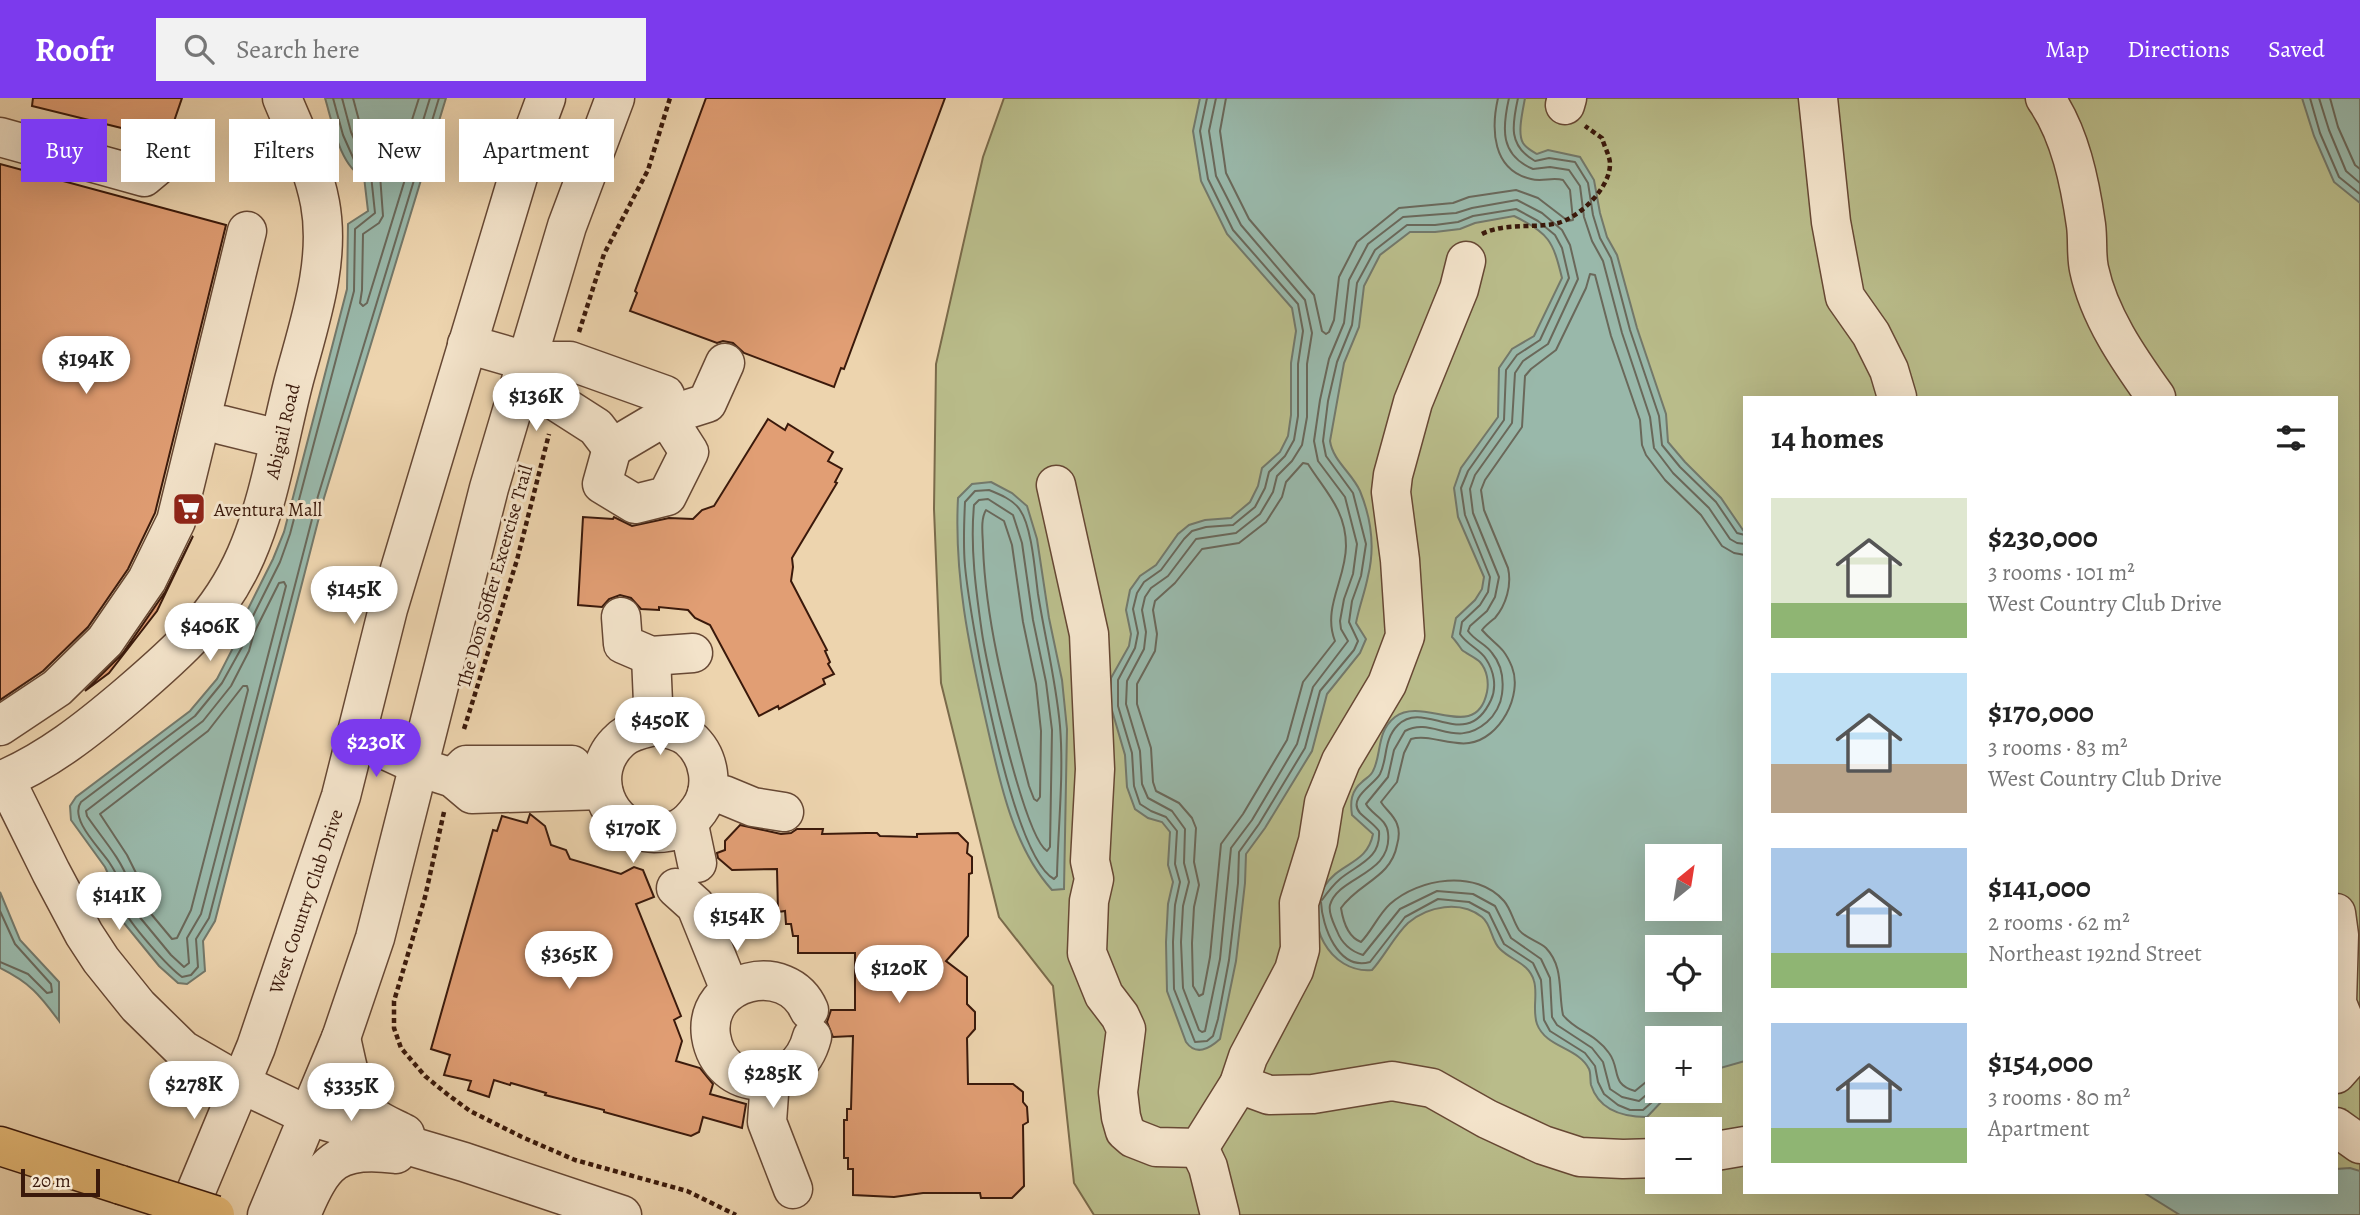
<!DOCTYPE html>
<meta charset="utf-8">
<style>
body{margin:0;font-family:Alegreya,serif;background:#f2f2f2;color:#222;height:100vh;display:flex;flex-direction:column;font-size:26px;white-space:nowrap}
*{box-sizing:border-box;margin:0}
p{font-size:23px;color:#767676}
.icon{flex:none;width:38px;height:38px;fill:none;stroke:currentColor;stroke-width:2;stroke-linecap:round;stroke-linejoin:round}
.map{position:relative;flex:1;overflow:hidden}
.panel{position:absolute;left:1743px;top:298px;width:595px;height:798px;display:flex;flex-direction:column;background:#fff;border-radius:0px;box-shadow:0 7px 28px #0002}
.panel>*{flex:none}
.guide{position:absolute;left:21px;top:21px;width:665px;height:63px;display:flex;gap:14px}
.needle{width:46px;rotate:30deg}
.controls{position:absolute;left:1645px;top:746px;display:grid;gap:14px}
.controls a{display:grid;place-items:center;width:77px;height:77px;border-radius:0px;background:#fff;box-shadow:0 7px 28px #0002;font-size:35px}
.scale{position:absolute;left:21px;bottom:18px;width:79px;box-sizing:border-box;padding-left:7px;border:4px solid #3a190b;border-top:0;font-size:19px;line-height:24px;white-space:nowrap;color:#3a190b;-webkit-text-stroke:5px #f3e3ca;paint-order:stroke}
.price{position:absolute;translate:-50% -60px;padding:0 16px;border-radius:24px;background:#fff;color:#222;font-size:23px;line-height:46px;filter:drop-shadow(0 2px 4px #0008)}
.price::after{content:'';position:absolute;left:50%;top:42px;width:21px;height:16px;margin-left:-10px;background:inherit;clip-path:polygon(0 0,100% 0,50% 100%)}
.price.active{background:#7c3aed;color:#fff}
ul{padding:0;list-style:none}
li{display:flex;align-items:center;gap:21px;height:175px;padding:0 28px}
li span{display:grid;place-items:center;flex:none;width:196px;height:140px;border-radius:0px;color:#555}
li>.icon{margin-inline-start:auto}
span .icon{width:84px;height:84px;fill:#fffc;stroke-width:1}
li b{font-size:30px}
h2{display:flex;justify-content:space-between;align-items:center;height:84px;padding:0 28px;font-size:30px}
.pill{padding:0 24px;border-radius:0px;background:#fff;box-shadow:0 7px 28px #0002;font-size:24px;line-height:63px}
.pill.active{background:#7c3aed;color:#fff}
header{display:flex;align-items:center;gap:42px;box-sizing:border-box;height:98px;padding:0 35px;background:#7c3aed;color:#fff}
header strong{font-size:33px}
nav{display:flex;gap:38px;margin-inline-start:auto;font-size:24px}
.search{width:490px;height:63px;background:#f2f2f2;display:flex;align-items:center;gap:18px;box-sizing:border-box;padding:0 24px;border-radius:0px;color:#767676;font-size:26px}
.map>svg:first-child{display:block}
</style>
<header>
<strong>Roofr</strong>
<div class="search"><svg class="icon" aria-label="search" viewBox="0 0 24 24"><circle cx="10" cy="10" r="6"/><path d="M15 15l6 6"/></svg>Search here</div>
<nav><a>Map</a><a>Directions</a><a>Saved</a></nav>
</header>
<div class="map">
<svg width="2360" height="1117" viewBox="0 0 2360 1117">
<rect width="100%" height="100%" fill="#edd4ae"/>
<filter id="stains"><feTurbulence type="fractalNoise" baseFrequency=".00286" numOctaves="4"/><feColorMatrix values="0 0 0 0 .2 0 0 0 0 .09 0 0 0 0 .02 0 0 0 .5 -.17"/></filter>
<radialGradient id="worn" r=".72"><stop offset=".6" stop-color="#630" stop-opacity="0"/><stop offset="1" stop-color="#630" stop-opacity=".3"/></radialGradient>
<path fill="#b9bc8a" stroke="#7a6a4a" stroke-width="2" fill-rule="evenodd" d="M1004,0H2360V1117H1094L1074,1085L1053,888L999,819L941,585L934,411L936,266L983,59ZM1745,299H2336V1094H1745ZM1657,758H1710V810H1657ZM1657,849H1710V901H1657ZM1657,940H1710V992H1657ZM1657,1031H1710V1083H1657Z"/>
<g fill="#99b8aa" stroke="#73786a" stroke-width="2" fill-rule="evenodd">
<path d="M325,0H446L324,400L215,823L203,843L205,873L187,886L178,885L159,868L119,819L114,806L115,791L105,769L71,722L70,708L76,699L190,613L217,581L235,546L239,529L273,461L284,434L347,191L348,126L368,113L364,79C340,70 332,23 325,0Z"/>
<path d="M1200,0H1525C1523,12 1517,35 1523,45C1526,50 1532,53 1537,56L1548,52L1580,59L1594,82L1600,115L1607,139L1617,157L1637,230L1666,316L1668,344L1685,364L1721,400L1745,435V963L1710,973V940H1657V992H1679L1663,1002L1647,1019C1623,1019 1599,1012 1591,987C1590,982 1591,975 1589,971C1578,949 1546,950 1537,926C1532,912 1538,896 1534,883C1529,865 1512,863 1500,851C1491,843 1492,827 1482,819C1460,802 1428,808 1408,825C1395,837 1384,859 1372,872C1330,876 1302,823 1324,789C1339,764 1367,767 1373,736L1352,717C1350,704 1351,693 1362,684C1366,680 1371,678 1373,673C1382,656 1376,634 1395,619C1423,597 1476,646 1487,594C1489,584 1487,572 1480,564C1475,559 1467,556 1462,552C1459,548 1456,543 1452,539L1456,520L1475,502L1482,491L1484,479L1458,419L1454,390L1461,370L1498,319L1499,270L1512,251L1534,238L1562,180C1553,143 1549,135 1514,118L1475,125L1460,131L1435,134H1410L1380,157L1364,188L1359,229L1344,265L1330,343C1333,363 1352,375 1360,393C1371,420 1375,450 1368,478C1365,494 1359,509 1356,525L1366,541L1360,555L1327,596L1312,653L1265,730L1246,756L1245,785L1236,863L1220,941C1209,951 1196,958 1186,944L1167,893L1166,844L1168,806L1173,784L1168,767L1170,734L1162,724L1148,720L1135,711L1127,689L1125,657L1111,609V580L1129,548L1131,536L1126,512L1130,492L1140,478L1156,467L1178,436L1189,427L1205,422L1231,420L1250,404L1258,388L1262,370L1280,354L1288,338L1291,317V265L1296,233L1292,210L1227,136L1201,83L1193,33ZM1657,758H1710V810H1657ZM1657,849H1710V901H1657Z"/>
<polygon points="2302,0 2360,0 2360,105 2334,84 2314,38"/>
<path d="M991,384L1012,395L1027,408L1037,441L1049,520L1062,582L1067,631L1064,791L1052,792C1012,748 999,680 986,623C969,549 954,477 958,400L972,386Z"/>
<path d="M0,794L20,842L59,884V923C39,896 30,885 0,870Z"/>
<polygon points="2350,1070 2360,1073 2360,1117 2180,1117 2143,1094 2336,1094 2336,1071"/>
</g>
<g fill="none" stroke-linecap="round" stroke-linejoin="round">
<g stroke="#6a685a" stroke-width="2">
<path d="M333,0L343,37L355,64L371,77L375,115L355,131L354,193L290,436L280,464L246,532L242,549L222,585L195,618L81,704C69,721 99,749 109,764C113,770 119,780 121,788C124,797 120,805 125,814C134,830 167,868 182,879L191,877L198,869L196,841L209,820L318,398L439,0"/>
<polyline points="342,0 351,34 362,59 375,68 380,77 383,118 379,125 363,136 362,192 360,205 363,208 367,205 430,0"/>
<polyline points="353,0 361,30 371,53 382,60 393,75 396,72 419,0"/>
<path d="M1207,0L1200,33L1208,81L1233,132L1298,206L1303,233L1298,266V318L1294,342L1285,358L1269,374L1265,390L1255,409L1233,427L1206,429L1192,433L1184,441L1161,472L1144,484L1137,495L1133,511L1138,535L1135,550L1118,582V608L1132,655L1134,688L1140,706L1151,713L1166,719L1177,733L1175,766L1180,784L1175,807L1173,844L1174,891L1195,944L1207,943L1213,938L1218,921L1229,862L1238,785L1239,754L1259,726L1305,650L1320,593L1354,552L1358,543L1349,524L1352,503L1361,478L1366,446L1353,395L1326,358L1323,343L1328,303L1337,264L1352,227L1357,185L1375,152L1407,127H1435L1458,124L1473,118L1516,111L1538,123L1555,137L1562,150L1569,180L1540,242L1517,257L1506,272L1504,322L1468,373L1461,390L1465,417L1490,479L1488,494L1480,507L1462,524L1460,536C1467,547 1480,551 1486,561C1494,573 1497,589 1491,602C1466,656 1425,600 1398,627C1383,642 1388,660 1380,676C1374,687 1347,700 1360,715C1366,721 1374,726 1379,733C1381,761 1358,766 1340,781C1333,787 1327,795 1322,802"/>
<path d="M1216,0L1209,33L1216,78L1241,127L1305,202L1312,235L1307,266V319L1302,347L1292,363L1277,378L1273,394L1260,416L1236,435L1196,441L1168,478L1151,490L1145,499L1142,512L1146,534L1144,551L1127,583L1126,606L1140,653L1142,686L1148,700L1172,713L1185,731L1184,765L1189,784L1183,808L1181,844L1183,890L1199,932L1202,934L1205,933L1220,861L1231,750L1252,722L1297,646L1313,589L1348,543L1341,531L1340,523L1344,501L1353,476L1357,446L1345,399L1318,363L1314,343L1320,302L1329,261L1344,225L1349,182L1368,146L1403,119L1456,115L1472,110L1517,102L1542,115L1562,132L1570,147L1578,181L1548,246L1523,263L1515,275L1512,325L1475,377L1470,391L1473,415L1499,479L1495,499L1487,513L1470,528L1468,533C1475,543 1486,546 1492,555C1502,567 1504,581 1502,596C1501,606 1495,617 1487,624C1455,652 1433,618 1405,633L1394,652L1388,679L1366,706C1371,716 1387,721 1388,735C1393,777 1338,778 1330,807C1328,815 1334,826 1337,833C1342,846 1350,853 1363,857L1400,811L1437,793L1473,796L1495,808L1511,840L1541,861L1550,880L1552,919L1557,927L1592,950L1603,964L1610,991L1622,999L1639,1003L1657,988"/>
<path d="M1226,0L1220,33L1226,75L1249,121L1314,197L1322,233L1326,236L1329,234L1334,222L1339,179L1357,144L1399,110L1453,105L1469,99L1516,92L1538,100L1568,123L1573,122L1570,92L1563,82C1552,79 1542,84 1531,81C1492,72 1491,31 1498,0"/>
<path d="M1509,0C1502,31 1500,57 1533,71L1550,69L1569,72L1580,88L1584,119L1592,143L1603,163L1622,235L1650,319L1654,350L1673,375L1709,410L1730,441L1737,445L1745,446"/>
<path d="M1518,0C1512,27 1508,48 1535,63L1549,60L1575,64L1588,85L1593,117L1600,140L1611,160L1630,232L1659,318L1662,347L1680,369L1716,404L1737,435L1745,437"/>
<polyline points="2310,0 2320,35 2339,79 2360,96"/>
<polyline points="2319,0 2329,32 2346,73 2360,85"/>
<polyline points="2330,0 2338,29 2355,67 2360,71"/>
<path d="M1303,365L1308,366C1325,393 1346,412 1346,448C1346,481 1322,510 1335,543L1303,584L1287,642L1243,716L1221,746L1210,859L1203,896L1199,898L1193,888L1192,845L1194,809L1199,787L1194,764L1196,730L1192,720L1179,705L1156,693L1153,684L1151,650L1137,606V586L1155,553L1157,536L1153,512L1155,503L1175,485L1202,451L1239,445L1266,424L1282,399L1286,384Z"/>
<path d="M989,392C999,396 1014,402 1020,412C1032,429 1035,474 1038,496C1045,540 1056,583 1060,628C1064,677 1058,729 1057,778L1054,781C1011,758 970,521 965,468C963,447 964,425 965,404L975,393Z"/>
<path d="M988,401L1013,417L1022,445L1033,522L1046,584L1052,632L1050,749L1047,753C1024,738 987,569 982,535C976,493 970,450 974,407L979,402Z"/>
<path d="M986,412L1004,423L1012,447L1023,524L1036,586L1041,633L1040,699L1037,703L1034,701L1029,688C1009,610 986,530 983,449C983,438 980,422 986,412Z"/>
<path d="M284,484L286,488L201,816L187,840L189,865L184,869L171,857L133,811C129,802 133,793 129,784C120,759 101,739 87,718L86,713L203,623L231,588L249,553L254,535L279,485Z"/>
<polygon points="243,588 247,588 248,592 191,812 177,840 172,841 142,805 138,779 127,757 100,716 208,633"/>
<path d="M1321,804C1322,828 1338,873 1370,864L1405,819L1438,801L1469,804L1489,815L1504,846L1533,865L1541,882L1544,922L1550,933L1585,955L1595,968L1598,984L1604,996L1618,1007L1630,1012H1643L1666,992"/>
<polyline points="0,813 15,846 51,886 52,894 47,895 28,876 0,864"/>
<path d="M1657,975L1635,993C1610,986 1621,971 1609,955C1595,935 1575,933 1563,917C1558,893 1564,869 1546,850C1538,843 1525,840 1519,832C1513,823 1511,811 1504,803C1476,771 1419,780 1390,806C1378,817 1372,833 1361,844C1348,839 1343,823 1341,810C1358,785 1391,780 1397,747C1399,740 1400,733 1397,726C1394,717 1385,711 1381,704L1397,684L1404,655L1411,641C1429,636 1450,648 1469,645C1500,641 1523,597 1512,569C1503,547 1496,548 1482,532C1486,527 1490,524 1495,520C1506,507 1512,487 1508,470L1484,412L1481,392L1485,382L1522,329L1525,278L1531,271L1556,252L1586,190L1590,176L1595,177L1611,238L1640,322L1642,347L1646,357L1665,382L1701,417L1722,448L1734,455L1745,457"/>
</g>
</g>
<g fill="#e19e74" stroke="#3a190b" stroke-width="2">
<polygon points="33,0 182,0 170,35 153,30 150,37 32,8"/>
<polygon points="706,0 945,0 844,271 841,270 834,289 744,255 733,245 723,243 717,245 630,213 637,195 635,193"/>
<polygon points="0,66 226,127 155,415 128,471 88,529 43,573 0,602"/>
<polygon points="768,321 785,332 788,326 833,354 828,363 842,371 835,384 837,385 792,460 793,469 791,483 827,552 825,553 830,564 828,566 834,576 823,581 825,586 779,611 778,608 759,618 710,527 695,520 688,512 659,509 659,512 641,511 631,500 620,497 609,501 602,509 578,507 583,419 613,421 614,419 632,428 669,420 693,421 702,412 714,408"/>
<polygon points="193,438 157,513 109,575 85,593 123,555 165,494"/>
<polygon points="530,716 545,728 551,747 566,752 570,761 621,776 634,769 643,772 654,799 636,806 681,918 674,922 682,943 676,963 700,970 713,986 710,996 746,1006 742,1030 703,1019 699,1034 691,1038 604,1014 604,1012 545,997 546,995 511,985 510,987 494,982 489,999 468,992 471,983 444,977 450,957 431,951 493,732 497,733 502,718 527,725"/>
<polygon points="740,727 781,736 791,735 797,731 823,731 822,736 867,735 877,735 880,738 917,739 917,736 958,735 968,745 967,755 972,759 972,775 969,776 968,838 946,863 967,879 967,906 975,914 975,931 967,940 968,986 1013,986 1023,994 1023,1004 1027,1009 1028,1024 1023,1027 1024,1088 1012,1100 981,1100 980,1095 923,1095 894,1099 853,1097 853,1071 848,1071 848,1060 844,1060 844,1022 847,1022 847,1011 851,1011 853,938 833,939 827,924 831,912 855,912 855,855 798,855 798,838 793,838 791,826 786,826 785,813 778,814 777,771 732,772 718,760 717,755 725,752 725,743"/>
</g>
<g fill="none" stroke-linecap="round" stroke-linejoin="round">
<defs>
<g id="minor">
<polyline points="1818,0 1831,124 1845,199 1871,236 1889,272 1897,299"/>
<path d="M2045,0C2070,35 2080,85 2086,127C2088,142 2086,157 2089,171C2099,218 2128,260 2156,299"/>
<polyline points="1565,7 1567,0"/>
<polyline points="0,39 144,79 156,69"/>
<polyline points="467,246 526,263 570,263 665,297 666,318 612,350 596,329 557,304 526,263"/>
<polyline points="222,327 279,341"/>
<polyline points="612,350 602,386 635,406 667,398 689,354 666,318 707,305 725,265"/>
<polyline points="1056,387 1089,536 1095,671 1090,763 1094,781 1089,803 1087,855 1104,897 1120,918 1126,931 1118,994 1121,1019 1125,1033 1133,1040 1156,1049 1199,1050 1239,986 1248,959 1294,872 1300,851 1299,805 1318,743 1324,705 1341,663 1387,586 1405,538 1400,462 1391,394 1393,377 1413,304 1459,191 1466,163"/>
<polyline points="621,519 623,546 651,558 693,555"/>
<polyline points="651,558 654,628"/>
<polyline points="0,628 57,590 105,543 147,482 176,423 247,133"/>
<path d="M654,628C666,630 679,632 689,640C710,658 715,690 699,712C686,730 676,735 654,735C606,734 584,674 620,642C629,633 642,631 654,628Z"/>
<polyline points="357,639 431,673 453,680 472,696 603,692"/>
<polyline points="453,680 466,667 572,667"/>
<polyline points="5,681 51,774 84,836 101,862 138,908 183,952 242,986 309,1018 464,1064 622,1117"/>
<path id="s1" d="M0,683C48,663 88,631 128,597C177,555 219,519 246,457C270,402 279,340 294,282C309,226 331,164 320,105C313,68 296,34 282,0"/>
<polyline points="707,695 724,697 753,709 784,714"/>
<polyline points="689,727 697,765"/>
<polyline points="676,790 696,808 730,892"/>
<polyline points="2336,815 2339,837 2337,905 2347,930 2360,942"/>
<path d="M809,912C787,861 703,881 711,938C720,996 797,998 812,939"/>
<path d="M341,940C347,964 351,1000 371,1017C380,1025 394,1030 405,1036"/>
<polyline points="2336,976 2360,949"/>
<polyline points="770,982 767,1024 793,1091"/>
<polyline points="1239,986 1269,997 1313,996 1392,983 1432,990 1487,1021 1543,1047 1580,1059 1623,1061 1657,1060"/>
<polyline points="2336,1029 2360,1046"/>
<polyline points="1199,1050 1208,1069 1220,1117"/>
<polyline points="1710,1054 1745,1048"/>
<path id="s2" d="M186,1117L256,949L341,698L388,511L523,62L546,0"/>
<polyline points="267,1117 341,940 375,840 489,390 567,128 615,0"/>
<path d="M301,1117C323,1064 336,1048 396,1056"/>
</g>
<polyline id="highway" points="0,1048 121,1087"/>
</defs>
<use href="#minor" stroke="#674834" stroke-width="41"/>
<use href="#highway" stroke="#3a190b" stroke-width="41"/>
<g stroke="#3a190b" stroke-width="4.5" stroke-dasharray="5 3.5" stroke-linecap="butt">
<path d="M1482,136C1506,124 1533,131 1558,125C1580,119 1610,90 1610,66C1610,58 1604,48 1602,40L1585,28"/>
<polyline points="579,234 604,156 648,72 670,0"/>
<polyline points="464,631 517,462 549,336"/>
<polyline points="444,714 425,799 394,903 394,930 401,950 425,978 447,996 470,1013 522,1039 575,1062 687,1093 736,1117"/>
</g>
<use href="#minor" stroke="#f3e3ca" stroke-width="38"/>
<use href="#highway" stroke="#e6ba77" stroke-width="38"/>
<defs>
<polyline id="highway-bridge" points="121,1087 215,1117"/>
</defs>
<use href="#highway-bridge" stroke="#3a190b" stroke-width="41" stroke-linecap="butt"/>
<use href="#highway-bridge" stroke="#e6ba77" stroke-width="38"/>
</g>
<defs>
<symbol id="supermarket-square" viewBox="-11 -11 22 22"><rect x="-9" y="-9" width="18" height="18" rx="4" fill="#8f2418" stroke="#f3e3ca"/><path d="M-6-5.5h2.5l.6 2H6L4.5 2H-2.5L-4.4-4H-6ZM-1.5 3.2a1.3 1.3 0 1 0 .1 0ZM3 3.2a1.3 1.3 0 1 0 .1 0Z" fill="#fff"/></symbol>
</defs>
<g fill-rule="evenodd">
<use href="#supermarket-square" x="170" y="392" width="38" height="38"/>
</g>
<g text-anchor="middle" stroke-width="6" stroke-linejoin="round" paint-order="stroke">
<g font-size="19" fill="#3a190b" stroke="#f3e3ca">
<text dy="7" stroke="none"><textPath href="#s1" startOffset="469">Abigail Road</textPath></text>
<text transform="translate(494 478) rotate(-74)" y="7">The Don Soffer Excercise Trail</text>
<text dy="7" stroke="none"><textPath href="#s2" startOffset="336">West Country Club Drive</textPath></text>
</g>
<g font-size="19" fill="#3a190b" stroke="#f3e3ca" text-anchor="start">
<text x="214" y="418">Aventura Mall</text>
</g>
</g>
<rect width="100%" height="100%" filter="url(#stains)"/>
<rect width="100%" height="100%" fill="url(#worn)"/>
</svg>
<div class="controls">
<a><svg class="needle" viewBox="-14 -14 28 28"><path d="M0-13l5 13h-10z" fill="#e53935"/><path d="M0 13l5-13h-10z" fill="#767676"/></svg></a>
<a><svg class="icon" aria-label="locate" viewBox="0 0 24 24"><circle cx="12" cy="12" r="6"/><path d="M12 2v4M12 18v4M2 12h4M18 12h4"/></svg></a>
<a>+</a>
<a>−</a>
</div>
<div class="scale">20 m</div>
<b class="price" style="left:86px;top:298px">$194K</b>
<b class="price" style="left:536px;top:335px">$136K</b>
<b class="price" style="left:354px;top:528px">$145K</b>
<b class="price" style="left:210px;top:565px">$406K</b>
<b class="price" style="left:660px;top:659px">$450K</b>
<b class="price active" style="left:376px;top:681px">$230K</b>
<b class="price" style="left:633px;top:767px">$170K</b>
<b class="price" style="left:119px;top:834px">$141K</b>
<b class="price" style="left:737px;top:855px">$154K</b>
<b class="price" style="left:569px;top:893px">$365K</b>
<b class="price" style="left:899px;top:907px">$120K</b>
<b class="price" style="left:773px;top:1012px">$285K</b>
<b class="price" style="left:194px;top:1023px">$278K</b>
<b class="price" style="left:351px;top:1025px">$335K</b>
<div class="guide">
<a class="pill active">Buy</a>
<a class="pill">Rent</a>
<a class="pill">Filters</a>
<a class="pill">New</a>
<a class="pill">Apartment</a>
</div>
<section class="panel">
<h2>14 homes<svg class="icon" aria-label="filters" viewBox="0 0 24 24"><path d="M4 7h16M4 17h16"/><circle cx="9" cy="7" r="2"/><circle cx="15" cy="17" r="2"/></svg></h2>
<ul>
<li><span style="background:linear-gradient(#dfe7d0 75%,#8fb573 0)"><svg class="icon" aria-label="home" viewBox="0 0 24 24"><path d="M3 11l9-7 9 7M6 9v11h12V9"/></svg></span><div><b>$230,000</b><p>3 rooms · 101 m²</p><p>West Country Club Drive</p></div></li>
<li><span style="background:linear-gradient(#bfe0f5 65%,#b9a48a 0)"><svg class="icon" aria-label="home" viewBox="0 0 24 24"><path d="M3 11l9-7 9 7M6 9v11h12V9"/></svg></span><div><b>$170,000</b><p>3 rooms · 83 m²</p><p>West Country Club Drive</p></div></li>
<li><span style="background:linear-gradient(#a9c7e8 75%,#8fb573 0)"><svg class="icon" aria-label="home" viewBox="0 0 24 24"><path d="M3 11l9-7 9 7M6 9v11h12V9"/></svg></span><div><b>$141,000</b><p>2 rooms · 62 m²</p><p>Northeast 192nd Street</p></div></li>
<li><span style="background:linear-gradient(#a9c7e8 75%,#8fb573 0)"><svg class="icon" aria-label="home" viewBox="0 0 24 24"><path d="M3 11l9-7 9 7M6 9v11h12V9"/></svg></span><div><b>$154,000</b><p>3 rooms · 80 m²</p><p>Apartment</p></div></li>
</ul>
</section>
</div>
